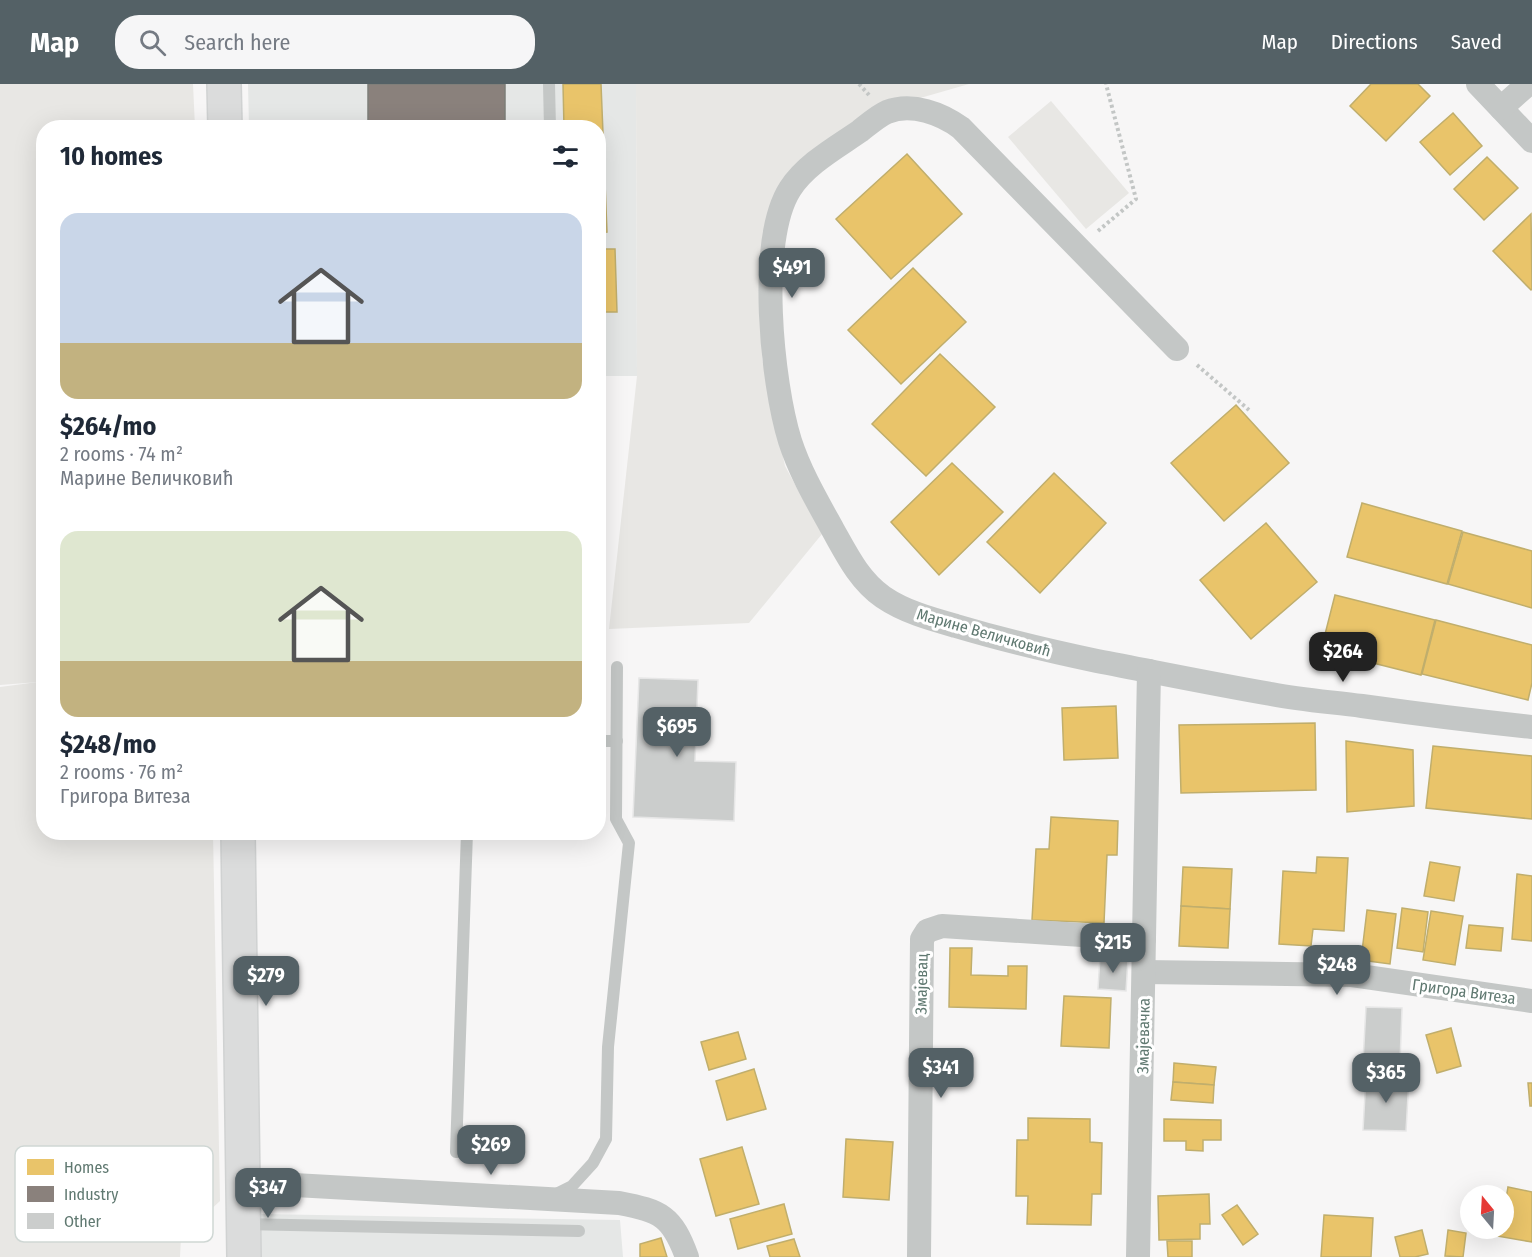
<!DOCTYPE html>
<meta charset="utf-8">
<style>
body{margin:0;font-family:"Fira Sans Condensed",sans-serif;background:#f6f6f7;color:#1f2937;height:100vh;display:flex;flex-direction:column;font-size:22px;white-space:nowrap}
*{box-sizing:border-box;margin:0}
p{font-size:20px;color:#747a83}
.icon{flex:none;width:33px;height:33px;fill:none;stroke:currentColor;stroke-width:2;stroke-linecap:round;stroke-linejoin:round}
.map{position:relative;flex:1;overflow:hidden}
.side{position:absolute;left:36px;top:36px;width:570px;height:720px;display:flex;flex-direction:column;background:#fff;border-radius:24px;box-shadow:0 6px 24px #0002}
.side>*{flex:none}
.needle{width:39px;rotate:342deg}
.buttons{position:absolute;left:1460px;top:1101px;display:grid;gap:12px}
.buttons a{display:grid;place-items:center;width:54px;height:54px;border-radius:50%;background:#fff;box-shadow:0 6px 24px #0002;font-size:30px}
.price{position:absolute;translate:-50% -51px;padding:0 14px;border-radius:12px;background:#546166;color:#fff;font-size:20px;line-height:39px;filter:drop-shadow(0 2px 3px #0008)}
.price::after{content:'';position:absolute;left:50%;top:36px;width:18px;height:14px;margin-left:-9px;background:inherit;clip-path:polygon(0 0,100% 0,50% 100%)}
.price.active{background:#222;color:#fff}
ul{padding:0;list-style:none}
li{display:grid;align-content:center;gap:12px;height:318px;padding:0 24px}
li span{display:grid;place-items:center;height:186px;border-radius:18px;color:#555}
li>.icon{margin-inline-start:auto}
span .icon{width:108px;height:108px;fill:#fffc;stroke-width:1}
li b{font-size:26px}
h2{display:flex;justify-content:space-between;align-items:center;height:72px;padding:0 24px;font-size:26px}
header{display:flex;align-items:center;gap:36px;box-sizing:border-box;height:84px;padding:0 30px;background:#546166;color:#fff}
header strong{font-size:28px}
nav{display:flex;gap:33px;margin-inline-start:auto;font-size:21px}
.search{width:420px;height:54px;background:#f6f6f7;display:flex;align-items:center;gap:15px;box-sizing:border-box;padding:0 21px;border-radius:24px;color:#747a83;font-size:22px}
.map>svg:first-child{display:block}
</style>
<header>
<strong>Map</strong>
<div class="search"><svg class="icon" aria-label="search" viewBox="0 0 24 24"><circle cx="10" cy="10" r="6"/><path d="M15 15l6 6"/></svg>Search here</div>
<nav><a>Map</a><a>Directions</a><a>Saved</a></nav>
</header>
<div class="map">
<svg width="1532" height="1173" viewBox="0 0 1532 1173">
<rect width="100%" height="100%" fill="#f7f6f6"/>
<g fill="#e5e7e6">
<polygon points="248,0 636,0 637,292 599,292 598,44 249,43"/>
<polygon points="259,1130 620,1136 623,1173 260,1173"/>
</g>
<g fill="#e8e7e4">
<polygon points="0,0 193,0 195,43 44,44 44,748 213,749 220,1117 181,1153 180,1173 0,1173 0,603 38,598 0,601"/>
<polygon points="636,0 969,0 868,29 782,99 761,167 762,274 785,382 822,450 749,539 609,545 637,292"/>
<polygon points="1051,17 1129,109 1086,145 1008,53"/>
</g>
<g fill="#e9c46a" stroke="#c0ae6c" stroke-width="1.5">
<polygon points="563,0 601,0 607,148 598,149 598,44 564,44"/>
<polygon points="1371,0 1418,0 1430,12 1386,57 1350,22"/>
<polygon points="1453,29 1482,62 1450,91 1420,58"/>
<polygon points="907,70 962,130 891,195 836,135"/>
<polygon points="1487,73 1518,104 1484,136 1454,105"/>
<polygon points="1531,130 1532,205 1531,206 1493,167"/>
<polygon points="598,165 615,165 617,228 598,228"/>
<polygon points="913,184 966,238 901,300 848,246"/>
<polygon points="940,270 995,323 926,392 872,340"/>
<polygon points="1236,321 1289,379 1224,437 1171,379"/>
<polygon points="952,379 1003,428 939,491 891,438"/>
<polygon points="1054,389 1106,439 1040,509 987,458"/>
<polygon points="1362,419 1462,447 1447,500 1347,473"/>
<polygon points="1266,439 1317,498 1251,555 1200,496"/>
<polygon points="1463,448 1532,467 1532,524 1448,500"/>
<polygon points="1335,511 1435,536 1421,591 1321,566"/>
<polygon points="1436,536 1532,561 1532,599 1528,616 1422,590"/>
<polygon points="1116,622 1118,674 1064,676 1062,624"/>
<polygon points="1315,639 1316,706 1181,709 1179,641"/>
<polygon points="1346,657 1413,666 1414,722 1347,728"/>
<polygon points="1433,662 1532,672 1532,735 1426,724"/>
<polygon points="1051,733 1118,737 1117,771 1107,771 1104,839 1032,836 1036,765 1049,765"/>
<polygon points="1317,773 1348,774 1344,847 1313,845 1311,862 1279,860 1283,787 1316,789"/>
<polygon points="1430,778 1460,783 1454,817 1424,812"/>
<polygon points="1183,783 1232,785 1230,825 1181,822"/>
<polygon points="1517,790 1532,792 1532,857 1512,855"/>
<polygon points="1181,822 1230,825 1228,864 1179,862"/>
<polygon points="1402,824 1428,828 1423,868 1397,864"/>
<polygon points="1367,826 1396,830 1390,880 1361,876"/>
<polygon points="1431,827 1463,832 1455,881 1423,876"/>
<polygon points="1469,841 1503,844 1501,867 1466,864"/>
<polygon points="950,864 972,864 971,891 1008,892 1008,882 1027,882 1026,925 949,923"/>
<polygon points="1064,912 1111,914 1109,964 1061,962"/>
<polygon points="1451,944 1461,982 1437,989 1426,951"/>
<polygon points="738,948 746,975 709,986 701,958"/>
<polygon points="1174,979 1216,983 1214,1001 1173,998"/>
<polygon points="754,985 766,1025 727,1036 716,997"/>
<polygon points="1173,998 1214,1001 1213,1019 1171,1016"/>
<polygon points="1528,999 1532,999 1532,1022 1530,1022"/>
<polygon points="1028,1034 1090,1035 1090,1058 1102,1059 1101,1110 1092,1110 1091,1141 1027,1140 1028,1112 1016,1112 1017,1056 1028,1056"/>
<polygon points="1164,1035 1221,1036 1221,1056 1203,1056 1203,1067 1186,1066 1186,1057 1164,1057"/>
<polygon points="846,1055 893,1058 889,1116 843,1113"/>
<polygon points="742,1063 759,1120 716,1132 700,1075"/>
<polygon points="1508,1103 1532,1108 1532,1158 1491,1151 1492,1144 1503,1144 1503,1121 1505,1121"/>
<polygon points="1209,1110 1210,1140 1200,1140 1200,1155 1159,1156 1158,1112"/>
<polygon points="784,1120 792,1150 738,1165 730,1135"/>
<polygon points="1237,1121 1258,1150 1243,1161 1222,1131"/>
<polygon points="1324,1131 1373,1134 1371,1173 1321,1173"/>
<polygon points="1422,1146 1428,1170 1415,1173 1400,1173 1395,1153"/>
<polygon points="1448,1146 1466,1149 1463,1173 1445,1172"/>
<polygon points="661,1154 667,1173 640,1173 640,1160"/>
<polygon points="794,1155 800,1173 770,1173 767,1162"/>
<polygon points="1167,1157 1192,1157 1192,1173 1168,1173"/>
</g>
<rect fill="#8a817c" stroke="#7d7f79" stroke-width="1.5" x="368" y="0" width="137" height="44"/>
<g fill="#cbcdcc" stroke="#e6e6e6" stroke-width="1.5">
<polygon points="639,594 698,596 695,677 736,678 734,737 633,733"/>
<polygon points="1100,873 1128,875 1126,907 1098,905"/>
<polygon points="1366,923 1402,924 1400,979 1363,978"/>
<polygon points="1366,992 1409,994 1406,1047 1363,1046"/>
</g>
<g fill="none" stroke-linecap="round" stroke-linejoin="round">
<defs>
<g id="secondary">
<polyline points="224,0 225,44"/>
<polyline points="238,748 244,1173"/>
</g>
</defs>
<use href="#secondary" stroke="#d0d2d2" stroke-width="36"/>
<g stroke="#c3c6c5" stroke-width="4" stroke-dasharray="3 3" stroke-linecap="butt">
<polyline points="859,0 869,11"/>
<polyline points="1098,147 1136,115 1106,0"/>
<polyline points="1197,281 1249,326"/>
</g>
<g stroke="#c4c7c6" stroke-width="12">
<polyline points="549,0 550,44"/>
<polyline points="598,657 617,657"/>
<polyline points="456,1068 467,748"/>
<polyline points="554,1111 572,1102 593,1079 606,1055 608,963 629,759 616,735 617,583"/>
<polyline points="244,1140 579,1147"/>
</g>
<g stroke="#c4c7c6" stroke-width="24">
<polyline points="1478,0 1532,57"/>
<polyline points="1501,24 1528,0"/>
<path d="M1177,265L961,44C942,30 912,18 887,28C878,32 869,40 860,47C837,63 806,80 790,105C757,157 772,299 790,357C800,388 817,417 833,446C847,471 859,496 883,513C905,528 931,535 956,542C1003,556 1049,567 1097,577C1155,588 1213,600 1271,610C1301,616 1332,618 1362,622C1419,630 1475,637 1532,643"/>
<polyline points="1144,888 1352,891 1532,917"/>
<path d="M242,1098L619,1119C661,1127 672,1132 687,1173"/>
<polyline points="919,1173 922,855 927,847 942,842 1144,855"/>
<polyline points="1138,1173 1149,587"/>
</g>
<use href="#secondary" stroke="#dbdcdc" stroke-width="33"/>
</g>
<g text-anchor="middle" stroke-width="6" stroke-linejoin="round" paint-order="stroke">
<g font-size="16" fill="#607971" stroke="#fff">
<text transform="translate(984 548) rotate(16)" y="6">Марине Величковић</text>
<text transform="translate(921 900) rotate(-89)" y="6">Змајевац</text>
<text transform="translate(1464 907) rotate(8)" y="6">Григора Витеза</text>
<text transform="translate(1143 952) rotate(-89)" y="6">Змајевачка</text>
</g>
</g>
<rect x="15" y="1062" width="198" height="96" rx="9" fill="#fff" stroke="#cfd7d4" stroke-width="1.5"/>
<rect x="27" y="1075" width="27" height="16" fill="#e9c46a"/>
<rect x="27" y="1102" width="27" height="16" fill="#8a817c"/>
<rect x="27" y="1129" width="27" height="16" fill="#cbcdcc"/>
<g font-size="16" fill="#607971">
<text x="64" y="1089">Homes</text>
<text x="64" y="1116">Industry</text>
<text x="64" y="1143">Other</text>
</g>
</svg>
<div class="buttons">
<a><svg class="needle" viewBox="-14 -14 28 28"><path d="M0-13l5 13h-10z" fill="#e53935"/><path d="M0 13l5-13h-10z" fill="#747a83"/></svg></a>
</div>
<b class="price" style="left:792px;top:215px">$491</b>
<b class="price active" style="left:1343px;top:599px">$264</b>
<b class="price" style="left:677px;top:674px">$695</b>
<b class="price" style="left:1113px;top:890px">$215</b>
<b class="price" style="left:1337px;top:912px">$248</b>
<b class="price" style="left:266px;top:923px">$279</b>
<b class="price" style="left:941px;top:1015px">$341</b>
<b class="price" style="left:1386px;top:1020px">$365</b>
<b class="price" style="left:491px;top:1092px">$269</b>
<b class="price" style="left:268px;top:1135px">$347</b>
<section class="side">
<h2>10 homes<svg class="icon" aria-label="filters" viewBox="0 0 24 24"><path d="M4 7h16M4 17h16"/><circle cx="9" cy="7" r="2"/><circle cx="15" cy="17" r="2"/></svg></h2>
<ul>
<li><span style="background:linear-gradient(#c9d6e8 70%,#c2b280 0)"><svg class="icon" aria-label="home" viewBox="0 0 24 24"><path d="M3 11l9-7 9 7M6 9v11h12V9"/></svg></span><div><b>$264/mo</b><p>2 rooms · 74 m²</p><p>Марине Величковић</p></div></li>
<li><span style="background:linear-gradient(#dfe7d0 70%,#c2b280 0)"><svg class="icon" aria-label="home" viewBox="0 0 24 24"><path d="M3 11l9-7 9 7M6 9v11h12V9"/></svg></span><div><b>$248/mo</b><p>2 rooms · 76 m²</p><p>Григора Витеза</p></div></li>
</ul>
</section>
</div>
